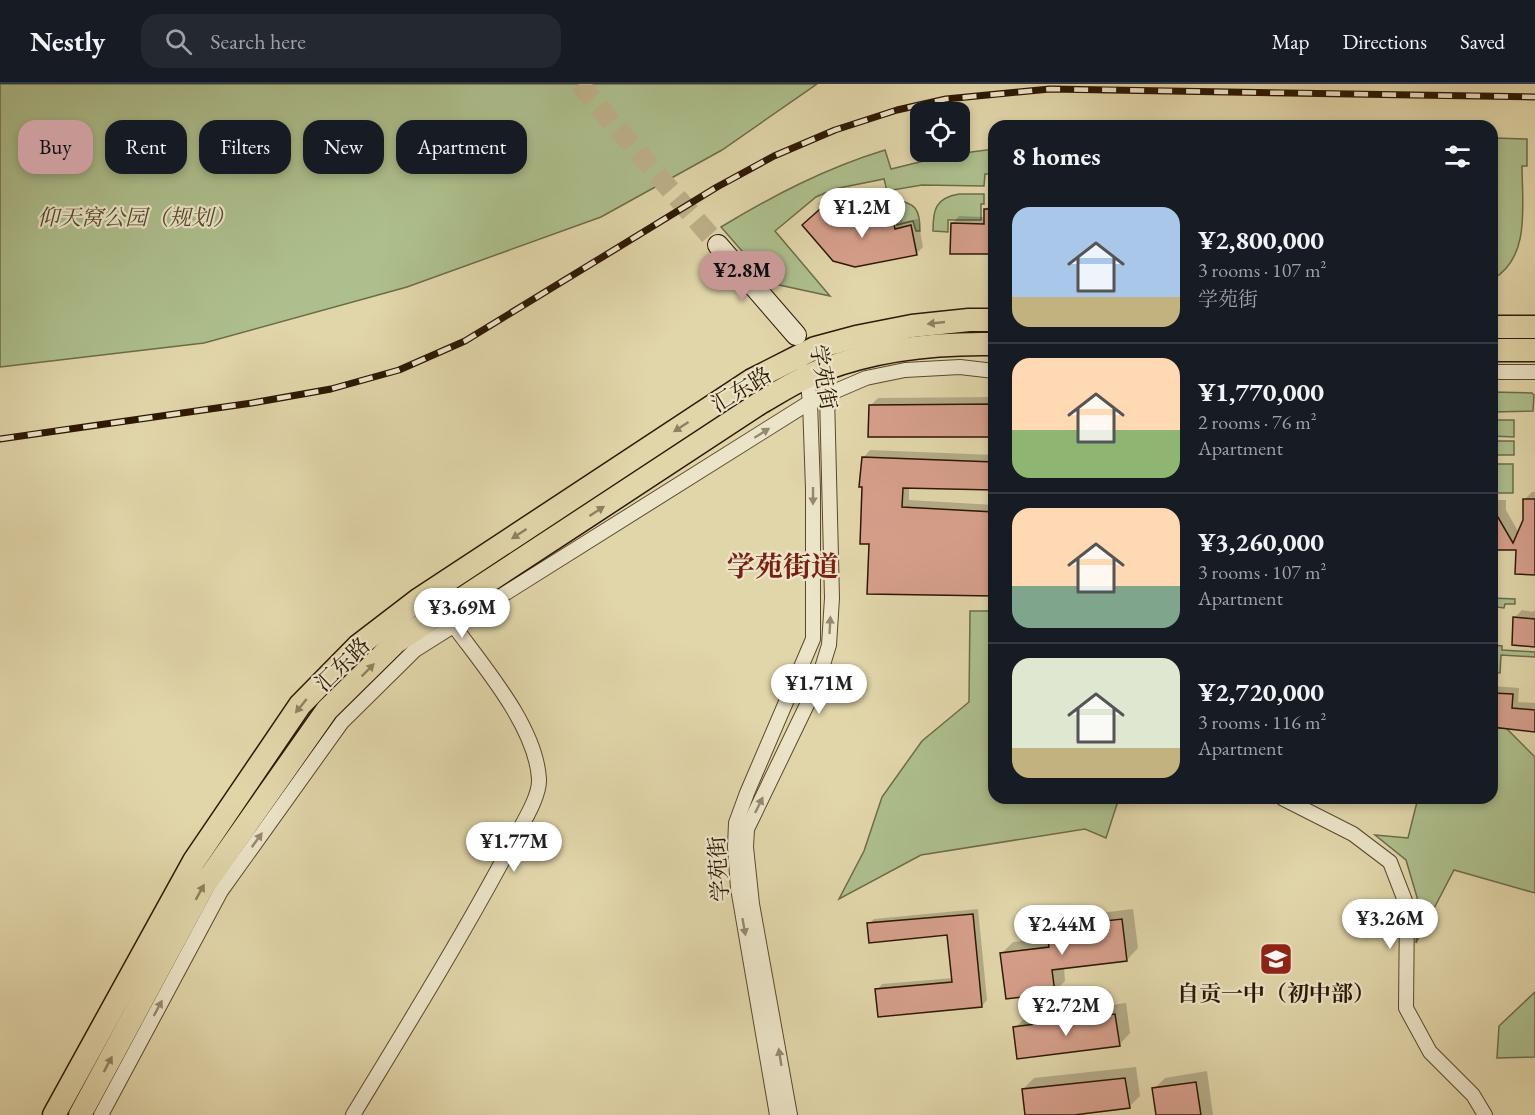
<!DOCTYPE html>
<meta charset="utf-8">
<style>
body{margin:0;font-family:"EB Garamond","Noto Serif SC",serif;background:#242831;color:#f1f3f6;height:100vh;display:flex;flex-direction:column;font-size:22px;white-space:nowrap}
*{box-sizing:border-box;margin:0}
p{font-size:20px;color:#9ea1a6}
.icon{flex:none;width:33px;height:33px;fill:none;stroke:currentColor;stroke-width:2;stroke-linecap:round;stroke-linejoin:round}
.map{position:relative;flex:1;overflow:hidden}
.details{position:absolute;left:988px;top:36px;width:510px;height:684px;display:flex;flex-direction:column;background:#171b24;border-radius:18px;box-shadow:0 3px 9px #0003}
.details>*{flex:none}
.top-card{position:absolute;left:18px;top:36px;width:570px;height:54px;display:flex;gap:12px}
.controls{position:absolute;left:910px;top:18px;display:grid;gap:12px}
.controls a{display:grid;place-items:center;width:60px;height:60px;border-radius:12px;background:#171b24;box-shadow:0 3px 9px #0003;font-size:30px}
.price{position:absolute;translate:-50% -51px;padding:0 14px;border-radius:21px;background:#fff;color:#222;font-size:20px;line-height:39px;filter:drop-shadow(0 2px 3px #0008)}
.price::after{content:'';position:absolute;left:50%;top:36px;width:18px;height:14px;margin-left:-9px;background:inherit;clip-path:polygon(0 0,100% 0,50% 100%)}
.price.active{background:#c59692;color:#111}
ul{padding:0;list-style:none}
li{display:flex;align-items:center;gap:18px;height:150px;padding:0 24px}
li+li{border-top:2px solid #363941}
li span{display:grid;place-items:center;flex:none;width:168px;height:120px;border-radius:18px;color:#555}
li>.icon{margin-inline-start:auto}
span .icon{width:72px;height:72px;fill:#fffc;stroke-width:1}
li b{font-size:26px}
h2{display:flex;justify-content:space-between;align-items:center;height:72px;padding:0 24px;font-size:26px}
.tag{padding:0 21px;border-radius:18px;background:#171b24;box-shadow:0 3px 9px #0003;font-size:21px;line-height:54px}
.tag.active{background:#c59692;color:#111}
header{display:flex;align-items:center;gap:36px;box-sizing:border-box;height:84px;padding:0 30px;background:#171b24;border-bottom:2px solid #363941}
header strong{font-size:28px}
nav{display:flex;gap:33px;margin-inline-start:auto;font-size:21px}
.search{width:420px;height:54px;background:#242831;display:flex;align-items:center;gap:15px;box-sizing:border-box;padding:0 21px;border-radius:18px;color:#9ea1a6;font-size:22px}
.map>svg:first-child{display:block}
</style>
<header>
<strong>Nestly</strong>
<div class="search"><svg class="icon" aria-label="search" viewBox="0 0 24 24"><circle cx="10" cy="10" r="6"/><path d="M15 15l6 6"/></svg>Search here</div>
<nav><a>Map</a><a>Directions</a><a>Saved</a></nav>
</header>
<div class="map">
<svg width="1535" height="1031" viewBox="0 0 1535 1031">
<rect width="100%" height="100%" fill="#e1d6aa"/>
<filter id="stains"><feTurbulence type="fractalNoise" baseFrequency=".00333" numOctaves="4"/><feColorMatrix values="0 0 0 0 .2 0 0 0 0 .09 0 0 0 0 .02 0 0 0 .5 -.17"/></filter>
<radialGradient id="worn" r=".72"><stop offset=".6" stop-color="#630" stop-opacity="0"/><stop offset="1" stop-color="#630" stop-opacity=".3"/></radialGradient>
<g fill="#adbf8d" stroke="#6d6c48" stroke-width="1.5">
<polygon points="0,0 817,0 722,66 601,133 407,203 204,259 0,283"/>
<path d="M1493,54L1527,55V82H1522C1522,120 1531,173 1493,195Z"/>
<path d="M994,65V90H985L984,102L922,101L887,107L884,95L834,105L816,113L775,147L830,212L770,199L721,143C774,111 826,84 885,66L891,85L948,71Z"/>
<path d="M959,110H984V120H981V136H948V148L933,147C933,126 935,114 959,110Z"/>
<path d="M893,115C916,119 920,125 920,147H916L913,137L897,141L894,125H891L889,116Z"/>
<polygon points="836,116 838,126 876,118 878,125 849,131 849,134 837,136 837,140 820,120"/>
<polygon points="1493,308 1532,309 1534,311 1533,327 1493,328"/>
<polygon points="1493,336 1514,336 1514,353 1493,352"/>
<rect x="1493" y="357" width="21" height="14"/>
<rect x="1493" y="380" width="20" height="29"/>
<polygon points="1492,514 1515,515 1515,520 1505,520 1504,524 1497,523 1494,561 1502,562 1502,566 1535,568 1535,573 1501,571 1500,589 1493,588"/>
<polygon points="970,527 994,527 994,714 1119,714 1106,754 1085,745 921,771 839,815 864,767 882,713 922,657 969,618"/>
<polygon points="1493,644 1506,644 1535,673 1535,809 1454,786 1416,859 1419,820 1406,776 1375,751 1408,754 1418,714 1492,714"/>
<polygon points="1535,908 1535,973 1497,974 1499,942"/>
</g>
<g fill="#0003">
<polygon points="993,118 994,118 994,169 952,168 952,140 959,132 985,133 986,125"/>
<polygon points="828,119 841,135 856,132 861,127 885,122 886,126 899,123 902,138 918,135 923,163 916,170 811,134"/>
<polygon points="994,313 994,352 869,352 871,321 878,314"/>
<polygon points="870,366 994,371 994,405 909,403 909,416 994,421 994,510 869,509 871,459 863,374"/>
<polygon points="1532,408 1535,408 1535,490 1518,464 1492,464 1492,416 1506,416 1506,426 1519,449 1525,436 1525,415"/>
<polygon points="1522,526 1533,528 1535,526 1535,561 1515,533"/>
<polygon points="1492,602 1519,604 1518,618 1535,619 1535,647 1492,641"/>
<polygon points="978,825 987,916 982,922 877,906 882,900 953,894 949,850 869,840 874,835"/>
<polygon points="1133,825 1138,864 1127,876 1064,883 1065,897 1054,908 1002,869 1013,858 1049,854 1048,845 1059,834"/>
<polygon points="1126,919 1130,949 1119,961 1015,944 1026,933"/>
<polygon points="1136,983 1140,1012 1129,1023 1061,1031 1027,1031 1023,1005 1034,994"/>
<polygon points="1207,987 1213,1031 1158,1031 1154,1005 1165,994"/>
</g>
<g fill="#d69f8b" stroke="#2d1803" stroke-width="1.5">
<polygon points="820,125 834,141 853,137 852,133 878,128 879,132 892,130 895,145 911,141 917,171 855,183 833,177 802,141"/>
<polygon points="984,125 994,125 994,170 950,170 951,139 984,140"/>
<polygon points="994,320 994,353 868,353 869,321"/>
<polygon points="862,373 994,378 994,406 903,404 902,423 994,428 994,512 867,510 869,460 860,460 862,403 859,403"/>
<polygon points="1523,415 1535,415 1535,491 1515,490 1516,466 1492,466 1492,423 1513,459 1523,436"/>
<polygon points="1513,533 1535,535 1535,563 1512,561"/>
<polygon points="1492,609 1513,610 1512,624 1535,626 1535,648 1492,643"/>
<polygon points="973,830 982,923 878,933 875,905 952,898 947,851 869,859 867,839"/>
<polygon points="1122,835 1127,877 1052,886 1055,909 1006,915 1000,869 1049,863 1046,844"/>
<polygon points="1115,930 1120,962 1017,975 1013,943"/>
<polygon points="1125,994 1130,1024 1074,1031 1025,1031 1022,1005"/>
<polygon points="1196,998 1201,1031 1156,1031 1152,1004"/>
</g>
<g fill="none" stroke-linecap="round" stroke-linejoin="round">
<polyline stroke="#bdb089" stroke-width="20" stroke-dasharray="20 10" stroke-linecap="butt" points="579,0 718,161"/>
<defs>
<g id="street">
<polyline points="1492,288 1535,288"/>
<polyline points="1282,714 1353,750 1390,778 1407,822 1406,924 1430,968 1473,1011 1485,1031"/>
<polyline points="101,1031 221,807 342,638 415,566 810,318 866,294 905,286 960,283 994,287"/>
<path d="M353,1031C407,942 462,853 511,761C520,743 540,714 539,695C536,643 484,583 454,542"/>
<polyline points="777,1031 738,804 735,763 736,739 747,709 813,555 813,405 810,318 807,293 804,287"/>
<polyline points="790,1031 752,820 746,763 747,745 817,600 829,561 832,514 827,311 825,285 822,279"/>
</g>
<polyline id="secondary" points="718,161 796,251"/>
<g id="primary">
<polyline points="1492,243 1535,243"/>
<polyline points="1492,266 1535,266"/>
<polyline points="54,1031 194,777 300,621 358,562 418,516 752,296 815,264 856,253 912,242 969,236 994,236"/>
<path d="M80,1031L204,801L327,626L396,558L760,319C781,307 802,293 825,285C878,265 939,259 994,260"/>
</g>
</defs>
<use href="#street" stroke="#5a482d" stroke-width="16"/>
<use href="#secondary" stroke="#2d1803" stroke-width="22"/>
<use href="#primary" stroke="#2d1803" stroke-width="25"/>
<use href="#street" stroke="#ece4c8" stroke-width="14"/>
<use href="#secondary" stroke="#ece4c8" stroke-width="20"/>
<use href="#primary" stroke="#e1d6aa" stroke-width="22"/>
<defs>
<polyline id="rail" points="0,355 252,319 331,305 399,286 465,257 717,103 774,72 835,46 897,26 946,15 1050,5 1535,13"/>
</defs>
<use href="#rail" stroke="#2d1803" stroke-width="7"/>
<use href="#rail" stroke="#ece4c8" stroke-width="4.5" stroke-dasharray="14" stroke-linecap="butt"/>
</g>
<defs><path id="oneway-solid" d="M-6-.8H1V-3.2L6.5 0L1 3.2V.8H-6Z" transform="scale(1.5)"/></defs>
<g fill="#90805f">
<use href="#oneway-solid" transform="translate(936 239) rotate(174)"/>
<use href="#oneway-solid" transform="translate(681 343) rotate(147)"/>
<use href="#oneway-solid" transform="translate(597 427) rotate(-33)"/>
<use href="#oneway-solid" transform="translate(519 450) rotate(147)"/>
<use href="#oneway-solid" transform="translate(368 586) rotate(-45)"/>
<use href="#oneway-solid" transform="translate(301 622) rotate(129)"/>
<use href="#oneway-solid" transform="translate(200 808) rotate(-61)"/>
<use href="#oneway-solid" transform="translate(108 980) rotate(-62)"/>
</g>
<g fill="#96886f">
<use href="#oneway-solid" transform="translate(762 349) rotate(-32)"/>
<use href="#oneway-solid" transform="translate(813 412) rotate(90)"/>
<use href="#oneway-solid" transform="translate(830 541) rotate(-87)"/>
<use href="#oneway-solid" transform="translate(759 721) rotate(-64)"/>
<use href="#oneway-solid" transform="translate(257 756) rotate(-54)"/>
<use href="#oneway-solid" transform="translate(744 843) rotate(80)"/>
<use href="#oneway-solid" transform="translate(158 924) rotate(-62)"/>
<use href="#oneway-solid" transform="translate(780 973) rotate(-99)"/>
</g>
<defs>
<symbol id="school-square" viewBox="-11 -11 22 22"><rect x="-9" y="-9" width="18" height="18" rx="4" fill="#8f2418" stroke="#ece4c8"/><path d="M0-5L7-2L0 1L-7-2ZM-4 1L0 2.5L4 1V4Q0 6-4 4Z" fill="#fff"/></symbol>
</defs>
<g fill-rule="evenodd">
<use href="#school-square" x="1257" y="856" width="38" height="38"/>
</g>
<g text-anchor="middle" stroke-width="4.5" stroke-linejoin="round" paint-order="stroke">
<g font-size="22" font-style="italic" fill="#534a2c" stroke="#ece4c8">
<text x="136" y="141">仰天窝公园（规划）</text>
</g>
<g font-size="22" fill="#2d1803" stroke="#ece4c8">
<text transform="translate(824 293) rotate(80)" y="8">学苑街</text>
<text transform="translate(741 305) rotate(-31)" y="8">汇东路</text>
<text transform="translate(342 580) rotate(-44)" y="8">汇东路</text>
<text transform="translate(718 785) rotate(-94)" y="8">学苑街</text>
</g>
<g font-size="22" font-weight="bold" fill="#2d1803" stroke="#ece4c8">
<text x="1276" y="917">自贡一中（初中部）</text>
</g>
<g font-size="28" font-weight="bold" fill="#7a1f14" stroke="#ece4c8">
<text x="783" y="492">学苑街道</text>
</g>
</g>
<rect width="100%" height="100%" filter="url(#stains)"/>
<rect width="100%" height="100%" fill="url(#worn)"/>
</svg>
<div class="controls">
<a><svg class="icon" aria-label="locate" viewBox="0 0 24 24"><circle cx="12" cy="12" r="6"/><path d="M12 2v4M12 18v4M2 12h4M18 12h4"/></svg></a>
</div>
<b class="price" style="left:862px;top:155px">¥1.2M</b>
<b class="price active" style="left:742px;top:218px">¥2.8M</b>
<b class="price" style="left:462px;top:555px">¥3.69M</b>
<b class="price" style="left:819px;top:631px">¥1.71M</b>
<b class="price" style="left:514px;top:789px">¥1.77M</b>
<b class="price" style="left:1390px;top:866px">¥3.26M</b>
<b class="price" style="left:1062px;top:872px">¥2.44M</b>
<b class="price" style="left:1066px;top:953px">¥2.72M</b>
<div class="top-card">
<a class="tag active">Buy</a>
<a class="tag">Rent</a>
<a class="tag">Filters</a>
<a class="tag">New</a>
<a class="tag">Apartment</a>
</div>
<section class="details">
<h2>8 homes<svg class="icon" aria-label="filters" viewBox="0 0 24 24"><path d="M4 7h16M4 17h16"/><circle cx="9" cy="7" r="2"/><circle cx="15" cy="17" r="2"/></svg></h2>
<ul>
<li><span style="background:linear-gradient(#a9c7e8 75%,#c2b280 0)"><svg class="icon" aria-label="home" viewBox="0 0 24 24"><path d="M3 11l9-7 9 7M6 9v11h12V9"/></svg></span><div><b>¥2,800,000</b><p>3 rooms · 107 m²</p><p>学苑街</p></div></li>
<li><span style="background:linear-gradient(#ffd9b3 60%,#8fb573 0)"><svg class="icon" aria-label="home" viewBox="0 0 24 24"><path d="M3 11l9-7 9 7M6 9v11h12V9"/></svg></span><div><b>¥1,770,000</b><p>2 rooms · 76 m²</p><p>Apartment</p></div></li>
<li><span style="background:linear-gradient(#ffd9b3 65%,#7fa58c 0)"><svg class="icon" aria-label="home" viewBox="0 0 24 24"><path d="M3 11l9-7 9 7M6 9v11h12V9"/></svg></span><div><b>¥3,260,000</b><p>3 rooms · 107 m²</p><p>Apartment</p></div></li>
<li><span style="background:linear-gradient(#dfe7d0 75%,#c2b280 0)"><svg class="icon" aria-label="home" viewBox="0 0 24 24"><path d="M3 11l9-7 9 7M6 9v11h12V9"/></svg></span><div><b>¥2,720,000</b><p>3 rooms · 116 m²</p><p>Apartment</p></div></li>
</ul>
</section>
</div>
